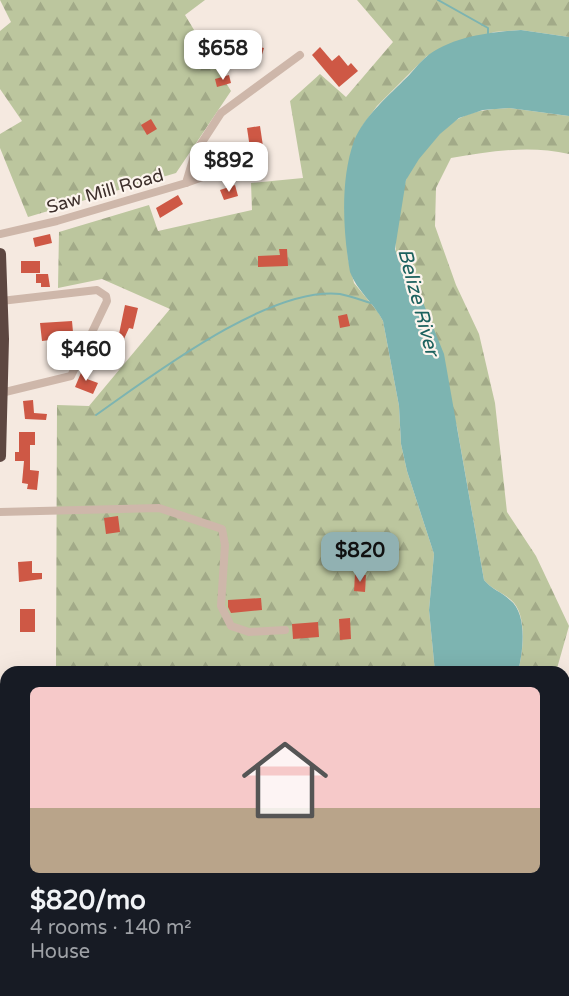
<!DOCTYPE html>
<meta charset="utf-8">
<style>
body{margin:0;font-family:"Varela Round",sans-serif;background:#20242c;color:#f1f3f6;height:100vh;display:flex;flex-direction:column;font-size:22px;white-space:nowrap}
*{box-sizing:border-box;margin:0}
p{font-size:20px;color:#9ea1a6}
.icon{flex:none;width:33px;height:33px;fill:none;stroke:currentColor;stroke-width:2;stroke-linecap:round;stroke-linejoin:round}
.map{position:relative;flex:1;overflow:hidden}
.panel{position:absolute;left:0px;top:666px;width:570px;height:330px;display:flex;flex-direction:column;background:#171b24;border-radius:18px 18px 0 0;box-shadow:0 6px 24px #0002}
.panel>*{flex:none}
.price{position:absolute;translate:-50% -51px;padding:0 14px;border-radius:12px;background:#fff;color:#222;font-size:20px;line-height:39px;filter:drop-shadow(0 2px 3px #0008)}
.price::after{content:'';position:absolute;left:50%;top:36px;width:18px;height:14px;margin-left:-9px;background:inherit;clip-path:polygon(0 0,100% 0,50% 100%)}
.price.on{background:#91b1b2;color:#111}
ul{padding:0;list-style:none}
li{display:grid;align-content:center;gap:12px;height:318px;padding:0 30px}
li+li{border-top:2px solid #363941}
li span{display:grid;place-items:center;height:186px;border-radius:9px;color:#555}
li>.icon{margin-inline-start:auto}
span .icon{width:108px;height:108px;fill:#fffc;stroke-width:1}
li b{font-size:26px}
.map>svg:first-child{display:block}
</style>
<div class="map">
<svg width="569" height="996" viewBox="0 0 569 996">
<defs>
<pattern id="grass-tufts" width="24" height="20" patternUnits="userSpaceOnUse" patternTransform="scale(1.5)"><rect width="24" height="20" fill="#bcc69e"/><path d="M3 7l-1-3M5 7V3M7 7l1-3M15 17l-1-3M17 17v-4M19 17l1-3" fill="none" stroke="#a2aa88"/></pattern>
<pattern id="forest-firs" width="22" height="20" patternUnits="userSpaceOnUse" patternTransform="scale(1.5)"><rect width="22" height="20" fill="#bcc69e"/><path d="M5 1l3.5 6h-7zM16 11l3.5 6h-7z" fill="#a2aa88"/></pattern>
</defs>
<rect width="100%" height="100%" fill="#f5e9e0"/>
<polygon fill="url(#grass-tufts)" points="199,990 288,990 289,996 199,996"/>
<g fill="url(#forest-firs)">
<polygon points="0,0 205,0 185,15 231,91 176,173 28,217 0,148 0,134 22,121 0,89 0,31 11,22"/>
<polygon points="357,0 569,0 569,37 521,30 494,32 427,56 377,106 363,125 355,140 345,192 348,259 354,283 378,312 383,321 399,406 401,444 407,471 434,554 429,610 435,672 56,672 57,405 89,406 170,309 102,279 58,288 59,232 149,205 158,231 252,210 251,183 303,178 290,101 320,74 346,97 393,42"/>
<path d="M509,108L569,116V154C530,145 491,151 451,158L436,188L435,226L456,285L479,334L495,403L507,512L536,556L569,626L556,672H518C523,652 528,614 511,600C502,592 491,589 484,580L457,427L416,289C409,279 401,269 397,257C392,243 401,195 406,180C412,162 443,126 460,118C475,110 493,109 509,108Z"/>
<polygon points="564,869 569,884 569,996 539,996 539,990 564,990"/>
<rect x="75" y="990" width="124" height="6"/>
<polygon points="428,990 476,990 477,996 368,996 428,994"/>
</g>
<g fill="#7db4b1">
<path d="M521,30L569,37V116L509,108L483,110L459,118L440,134L419,159L406,180L395,249L402,269L422,300L444,354L484,580C491,589 502,592 510,600C528,614 523,652 518,672H435L429,610L434,554L407,471L401,444L399,406L383,321C374,303 357,291 350,272C343,232 340,180 354,141C364,117 385,99 403,81C411,74 417,65 425,58C449,37 490,32 521,30Z"/>
<polygon points="476,990 539,990 539,996 477,996"/>
</g>
<g fill="none" stroke-linecap="round" stroke-linejoin="round">
<g stroke="#7db4b1" stroke-width="2">
<polyline points="438,0 488,28 488,34"/>
<path d="M96,415C153,375 269,286 340,294C350,296 361,300 371,303"/>
</g>
</g>
<g fill="#ce5845">
<polygon points="246,44 264,48 261,58 244,55"/>
<polygon points="320,47 332,61 339,55 348,66 351,63 358,71 339,87 312,55"/>
<polygon points="220,50 223,62 213,64 210,52"/>
<polygon points="229,75 231,83 217,87 215,79"/>
<polygon points="151,119 157,129 147,135 141,125"/>
<polygon points="260,126 264,153 251,155 247,128"/>
<polygon points="235,185 238,196 224,200 220,190"/>
<polygon points="178,195 183,204 160,218 156,208"/>
<polygon points="50,234 52,243 35,247 33,238"/>
<polygon points="279,249 287,249 288,266 258,267 258,256 280,255"/>
<rect x="21" y="261" width="19" height="12"/>
<polygon points="36,274 48,274 50,287 41,287 41,283 36,283"/>
<polygon points="125,305 138,308 133,329 129,328 118,352 117,346 109,342 114,332 119,334"/>
<polygon points="347,314 350,326 340,328 338,316"/>
<polygon points="72,321 73,332 58,332 59,339 42,341 40,323"/>
<polygon points="83,368 90,371 87,379 98,383 93,394 75,387"/>
<polygon points="33,400 34,413 47,414 46,420 25,419 23,401"/>
<polygon points="19,432 35,432 35,445 30,445 30,470 39,471 37,490 27,489 28,484 22,483 24,461 15,461 15,452 19,452"/>
<polygon points="118,516 120,532 106,534 104,518"/>
<polygon points="32,561 32,573 42,573 42,579 19,582 18,562"/>
<polygon points="355,574 366,575 365,592 354,591"/>
<polygon points="261,598 262,610 231,613 228,607 228,600"/>
<rect x="20" y="609" width="15" height="23"/>
<polygon points="350,618 351,639 340,640 339,619"/>
<polygon points="318,622 319,637 293,639 292,624"/>
</g>
<g fill="none" stroke-linecap="round" stroke-linejoin="round">
<g stroke="#ceb7aa" stroke-width="8">
<polyline points="186,183 247,161"/>
<polyline points="0,234 57,221 186,183 195,153 221,113 300,55"/>
<polyline points="1,301 97,290 106,296 107,301 71,376 1,393"/>
<polyline points="0,512 159,508 222,529 225,545 221,606 231,626 249,632 285,630"/>
<polyline points="0,919 6,919"/>
<polyline points="190,990 190,996"/>
</g>
<g stroke="#5d4741" stroke-width="12">
<polyline points="0,254 3,339 0,456"/>
<polyline points="0,735 0,864"/>
</g>
</g>
<g text-anchor="middle" stroke-width="4.5" stroke-linejoin="round" paint-order="stroke">
<g font-size="18" fill="#3c2e2a" stroke="#fcf4ed">
<text transform="translate(105 191) rotate(-16)" y="6">Saw Mill Road</text>
</g>
<g font-size="20" font-style="italic" fill="#1c615e" stroke="#fcf4ed">
<text transform="translate(419 302) rotate(75)" y="7">Belize River</text>
</g>
</g>
</svg>
<b class="price" style="left:223px;top:81px">$658</b>
<b class="price" style="left:229px;top:193px">$892</b>
<b class="price" style="left:86px;top:382px">$460</b>
<b class="price on" style="left:360px;top:583px">$820</b>
<section class="panel">
<ul>
<li><span style="background:linear-gradient(#f6c9c9 65%,#b9a48a 0)"><svg class="icon" aria-label="home" viewBox="0 0 24 24"><path d="M3 11l9-7 9 7M6 9v11h12V9"/></svg></span><div><b>$820/mo</b><p>4 rooms · 140 m²</p><p>House</p></div></li>
</ul>
</section>
</div>
